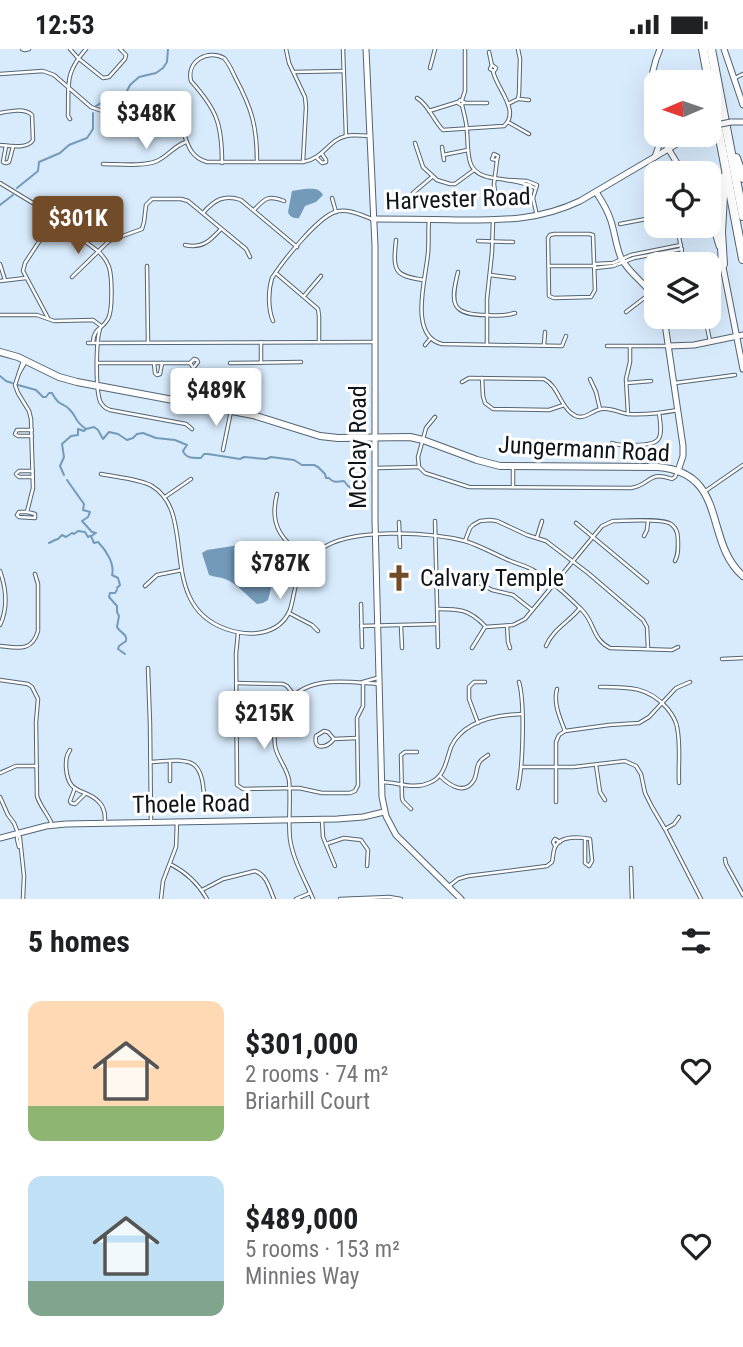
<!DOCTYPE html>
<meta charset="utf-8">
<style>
body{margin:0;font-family:"Roboto Condensed",sans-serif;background:#f6f6f6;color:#202124;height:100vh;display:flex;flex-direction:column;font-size:26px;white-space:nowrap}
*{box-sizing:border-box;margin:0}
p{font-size:23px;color:#757577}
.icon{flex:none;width:38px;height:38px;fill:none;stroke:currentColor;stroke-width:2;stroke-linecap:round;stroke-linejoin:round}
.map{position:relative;height:850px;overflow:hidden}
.sheet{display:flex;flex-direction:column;background:#fff;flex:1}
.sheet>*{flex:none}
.needle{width:46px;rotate:268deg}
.controls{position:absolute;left:644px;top:21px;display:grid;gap:14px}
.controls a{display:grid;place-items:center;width:77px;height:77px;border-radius:14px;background:#fff;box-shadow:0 7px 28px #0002;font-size:35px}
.price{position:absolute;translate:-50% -60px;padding:0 16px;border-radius:7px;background:#fff;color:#222;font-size:23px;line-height:46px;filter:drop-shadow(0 2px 4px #0008)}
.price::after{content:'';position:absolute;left:50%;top:42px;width:21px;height:16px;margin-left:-10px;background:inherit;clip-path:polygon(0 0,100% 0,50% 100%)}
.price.selected{background:#724c28;color:#fff}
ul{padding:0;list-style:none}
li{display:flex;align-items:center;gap:21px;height:175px;padding:0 28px}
li span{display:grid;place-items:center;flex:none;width:196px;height:140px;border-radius:14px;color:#555}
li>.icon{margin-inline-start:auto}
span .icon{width:84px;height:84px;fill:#fffc;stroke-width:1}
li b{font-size:30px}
h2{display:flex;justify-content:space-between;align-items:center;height:84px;padding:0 28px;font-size:30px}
.status{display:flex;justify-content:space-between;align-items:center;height:49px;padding:0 35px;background:#fff;direction:ltr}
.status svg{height:19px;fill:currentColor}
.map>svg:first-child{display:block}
</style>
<div class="status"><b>12:53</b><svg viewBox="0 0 49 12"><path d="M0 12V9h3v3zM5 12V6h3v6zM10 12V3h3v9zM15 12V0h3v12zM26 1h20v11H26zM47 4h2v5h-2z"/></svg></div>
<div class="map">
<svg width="743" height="850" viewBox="0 0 743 850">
<rect width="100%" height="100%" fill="#d8ebfc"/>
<g fill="#749aba">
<path d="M304,140C311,140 319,138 323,146L316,153L305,157L299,169C294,170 289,167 288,163L292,142Z"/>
<path d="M260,493L263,494L271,511V519L275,523L268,551L263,554L257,555C247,547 238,535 225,530C220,528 214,528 209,526L202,504L207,501Z"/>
</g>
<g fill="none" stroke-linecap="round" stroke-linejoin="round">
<g stroke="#749aba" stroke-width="2">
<polyline points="96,57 101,54 123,50 130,36 139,28 156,24 163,19 167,13 168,0"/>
<polyline points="17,139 38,122 39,113 60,104 69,96 87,89 93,80 93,64"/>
<polyline points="0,156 13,146"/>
<polyline points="0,327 6,332 12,334"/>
<path d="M18,336L36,341L43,348H46L49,344H52C60,359 62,352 70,361C78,369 73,371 86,380L84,382L78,380V386L71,387L62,395L64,408L60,417L64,426"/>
<path d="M86,380L94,378L98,381L103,390L109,383L118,385L127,391L133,389L137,385L143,384L156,389L175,391L187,396L183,402C186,410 194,409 201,409L204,405H208L240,410L244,408L266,410L271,408L294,411L302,416H314L318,418L325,425L326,429H329C333,434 338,433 344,432L348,437L352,439L356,443H365"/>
<path d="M67,431L84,455L83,461L90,463L88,468L82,472L92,483L96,484L91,487L94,494L98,493C106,501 115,515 112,526L118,529L120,536L117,539"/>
<polyline points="49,494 55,491 58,490 62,486 66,488 72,484 74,485 78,482 85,483 88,488 90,487"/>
<path d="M117,541L115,544H110L109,548L117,557V563L119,567L117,578C120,584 128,585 126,592L119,597L118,600L125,605"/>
</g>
<defs>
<g id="street">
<polyline points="22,0 25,1 29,0"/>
<polyline points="70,0 78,9 103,29 109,28 125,10 126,6 120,0"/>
<polyline points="286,0 289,14 305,48 306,58 303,113"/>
<polyline points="343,0 346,87"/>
<polyline points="489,3 492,17"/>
<polygon points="492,16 496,19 494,22 490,20"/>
<polyline points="430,19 435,0"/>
<polyline points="295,23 344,22"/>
<path d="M0,25L43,22L54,26L91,58L105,63L164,62C166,63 172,65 174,67C188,79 182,106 207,113H303C325,109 328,91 346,87C353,85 362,87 369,87"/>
<polyline points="735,29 743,25"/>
<path d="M417,49C429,56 433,71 443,81L504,77C521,62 496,39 493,22"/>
<polyline points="519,50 529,51"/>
<polygon points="460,51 464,53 461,56 458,54"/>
<polyline points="462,51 465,42 465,0"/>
<polyline points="463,54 487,54"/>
<polyline points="508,55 518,50 519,45 520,10 518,0"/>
<path d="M462,56C464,65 467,74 467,83C469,105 464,125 493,129C506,131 523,132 535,139"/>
<polyline points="429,62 458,53"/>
<path d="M0,64C10,62 25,59 32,66L33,91C28,100 10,97 0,96"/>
<path d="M70,70L68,67C69,35 64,25 86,0"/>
<polyline points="508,73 529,85"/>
<polyline points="415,94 423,118 437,131 450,135 455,135 474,121"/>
<polyline points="6,97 3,113 6,114 9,113 13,98"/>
<polyline points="442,98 444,111"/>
<polygon points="494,105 498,107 497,111 492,110"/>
<polyline points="443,106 468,101"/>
<polyline points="317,109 322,114 326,113 326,111 322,105"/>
<path d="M222,114C222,75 217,61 191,32C186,12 208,0 224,9C229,14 232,22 235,28C252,60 257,77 257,113"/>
<path d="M103,115C117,115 144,118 157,112C168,107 174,97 186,93"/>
<polyline points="506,131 527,132 537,136 533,149 537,167"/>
<path d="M0,134L41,159L99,203C103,207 107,212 109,218C112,227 113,261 108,270C102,281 94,278 93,293"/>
<polyline points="495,143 494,135 497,111"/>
<polyline points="413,144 432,128"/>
<polyline points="332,149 336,163"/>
<path d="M254,161C265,149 268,146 284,152"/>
<path d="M203,164C214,151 224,145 241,151L297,198"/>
<path d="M429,170C428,182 429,193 428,204C426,229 408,287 442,295L562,297L566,287"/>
<polyline points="620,175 656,168"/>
<polyline points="677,177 684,215"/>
<polygon points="554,185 589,185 593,186 595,241 591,248 554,249 549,247 548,189 550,186"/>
<path d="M396,191C393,221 393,227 424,231"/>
<polyline points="109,192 142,180 144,173 146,156 152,150 181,150 188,152 246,200 250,208"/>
<polyline points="478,192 513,193"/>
<path d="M185,196C202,200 210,192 221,180"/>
<polyline points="0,215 5,231"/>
<polyline points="596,215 613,214 631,206 681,196"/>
<polyline points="147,217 148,294"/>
<polyline points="549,217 595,217"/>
<polyline points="595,219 613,217 634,209 682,200"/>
<path d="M458,223C450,255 451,266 487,266C496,267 505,267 515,264"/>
<polyline points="277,225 318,260 319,267 319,293"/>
<polyline points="490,226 514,229"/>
<polyline points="0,232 26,229"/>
<polyline points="304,247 321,227"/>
<polyline points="626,263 656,240"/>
<polyline points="0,266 37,266 54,272 93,271 101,277"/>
<polyline points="705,268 710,292"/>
<path d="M48,269L23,222L25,214L60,161C72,149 90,150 106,152C113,162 112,180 109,192L72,228"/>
<path d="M273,272C268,260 268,242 272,229C283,212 317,169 335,163C348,159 361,166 372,170"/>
<path d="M100,280C96,291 95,344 101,354C104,358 105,359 110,361L186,375L192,380"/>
<polyline points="261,293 261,314"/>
<polyline points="88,294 376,293"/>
<polyline points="425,296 430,290"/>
<polyline points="487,296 487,250 492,203 493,171"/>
<polyline points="544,296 545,283"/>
<polyline points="607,297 669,297"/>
<polyline points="23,312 15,336 18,344 29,362 31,370 33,439 27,463 19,463 17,466 19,468 35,469 35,465 27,463"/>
<polyline points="97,314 190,314 195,321 195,353"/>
<polyline points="154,314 155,324 157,326 160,325 162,314"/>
<polyline points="190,314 194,310 197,311 198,313 194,318"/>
<polyline points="230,314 301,313"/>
<polyline points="19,324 26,312"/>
<polyline points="482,329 483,347 485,354 493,360 549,361 564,356"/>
<polyline points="590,330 596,343 600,360"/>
<path d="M462,333L469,329L544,330C558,337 559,354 571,364C583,374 590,362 601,360C611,358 619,364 628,365C645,366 662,364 678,361"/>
<polyline points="627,334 651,332"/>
<polyline points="675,334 735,326"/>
<polyline points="628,365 626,330 630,313 630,297"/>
<path d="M435,368L426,379L418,408L419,418L425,424L469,438L631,439C651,436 648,421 672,430L675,428L677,423"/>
<polyline points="32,381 17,381 15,385 18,387 32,387"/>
<path d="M612,394C619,397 627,396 635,396C662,396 663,390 659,364"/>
<polyline points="223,401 231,362"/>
<polyline points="377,419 419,418"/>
<polyline points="33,422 19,422 16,425 19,428 33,428"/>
<path d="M101,425C116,428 140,430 152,437C199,465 155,555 226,580C249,588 279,587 290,561C294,549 294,536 300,525C304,515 312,507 320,501C349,478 430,483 465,492C478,496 491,503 504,509C513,514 525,516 533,521C549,530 569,548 582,561C595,574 592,590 610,599L672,601L678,598"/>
<polyline points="513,438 513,417"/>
<polyline points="704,443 743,416"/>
<path d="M277,445C268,479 284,492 308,511"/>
<polyline points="165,448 191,430"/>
<polyline points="435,472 438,598"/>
<polyline points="399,473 400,498"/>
<polyline points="576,474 647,533"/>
<polyline points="644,487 647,481 648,472"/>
<polyline points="537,488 542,472"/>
<polyline points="465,492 470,479 473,476 480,472 490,471 497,472 527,486 546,492 588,524 643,571 647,578 648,600"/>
<path d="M0,522C6,539 8,559 0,576"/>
<polyline points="470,529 492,541 513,546 532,561"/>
<polyline points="145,537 157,526 182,521"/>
<polyline points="361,555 362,598"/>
<path d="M438,560C459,560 469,560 485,577"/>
<polyline points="289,564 312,576 318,582"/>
<polyline points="361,577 437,575"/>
<polyline points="401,577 402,599"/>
<polyline points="507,577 508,593 510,599"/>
<polyline points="238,584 236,605 237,736 243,740 299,739 322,744 350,744 355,742 358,736 357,669 363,657 363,633"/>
<path d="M0,597C18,599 32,603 38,582V535L35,525"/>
<path d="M546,597C553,580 569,573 580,559"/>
<path d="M472,599L485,578L513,576L525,570L602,477L613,472C625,472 662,469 671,475C678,480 678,487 678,495C678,502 678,506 675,512"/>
<polyline points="722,610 743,609"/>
<polyline points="148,619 150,675 151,773"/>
<path d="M0,631L28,635L32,638L38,650L36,673L37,747C40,757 47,764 51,773L50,777"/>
<polyline points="363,633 377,629"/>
<polyline points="236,634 283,635 287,637 294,646"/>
<path d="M600,638C627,638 648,637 667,659C671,664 676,671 677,678C681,696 678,716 679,734"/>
<path d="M557,640C553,654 560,669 565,682"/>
<polyline points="478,674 469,650 469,638 474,633 485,633"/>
<path d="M334,690L328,683L324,682L316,687C313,702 327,699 334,690L357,689"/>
<path d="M70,701C66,707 66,711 66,718C68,748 85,738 99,753C105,759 105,766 105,774"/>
<path d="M151,713C187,711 203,705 204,749"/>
<polyline points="596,716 600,743 605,751"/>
<polyline points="522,718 574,718 625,712 636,717 641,725 645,744 652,758 665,780 701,850"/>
<polyline points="0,724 16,717 37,717"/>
<path d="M440,727C449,736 465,747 474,731C477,726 476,719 479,714C481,710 484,709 488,706"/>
<polyline points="170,732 170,712"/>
<path d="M381,733C397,733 414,741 429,734C445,728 446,712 451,698C463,672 497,666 522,665"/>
<polyline points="75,739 70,752 71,754 75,755 85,745"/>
<path d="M518,739C523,717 525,654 519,633"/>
<polyline points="0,748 8,766 14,774 20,789 24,827 23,850"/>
<polyline points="556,753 556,693 559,686 565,682 609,676 639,674 649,668 676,639 690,633"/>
<polyline points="411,760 403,752 402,749 401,706 405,703 417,703"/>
<polyline points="322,771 323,788 335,817"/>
<polyline points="665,780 674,775 679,768"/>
<polyline points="18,784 17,790 19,798"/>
<polyline points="326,795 344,789 361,791 368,801 367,817"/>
<polyline points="555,797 553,793 555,790 560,793"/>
<polyline points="725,810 726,815 743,846"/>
<path d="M170,815C186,823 198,834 207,850"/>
<polyline points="631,819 632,850"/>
<path d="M448,838L458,830L468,827L547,817L552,813C553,809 553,805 554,801C558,786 579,788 590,790L592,812L589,817L585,814V789"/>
<path d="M202,841L223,830L255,822C267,826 269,839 274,850"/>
<polyline points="161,850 163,832 176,798 177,772"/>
<polyline points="296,850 310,844"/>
<path d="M313,850C305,831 293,811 290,790C288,771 291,751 289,731C287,719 277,709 275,697C273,682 277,668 285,656C307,625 346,633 379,635"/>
<polyline points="340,850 389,848 401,850"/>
</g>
<g id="secondary">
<polyline points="366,0 375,197 375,471 382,748 386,767 396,786 461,850"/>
<polyline points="724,0 743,56"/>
<polyline points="731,73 743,73"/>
<path d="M656,77C647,50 649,26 660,0"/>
<polyline points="660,86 683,124"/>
<polyline points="655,108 659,96 659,88"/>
<path d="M596,143C602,152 608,162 611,172C615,185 616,197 621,209C630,226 647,235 656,251"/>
<polyline points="709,168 715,183 719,197"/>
<path d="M373,170C401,170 428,170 456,171C501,171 538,172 580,152L692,86"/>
<polyline points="722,213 743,320"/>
<polyline points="664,268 683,397 683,407 678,422"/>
<polyline points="669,297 694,296 743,286"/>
<polyline points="0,789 46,777 66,775 337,770 363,768 384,763"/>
</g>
<path id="primary" d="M0,303L18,308L59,328L77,333L253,366L320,387L338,389L410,388L423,391L477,411L500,417L658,418C729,424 703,492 743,527"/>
<g id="highway">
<polyline points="703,0 743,210"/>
<polyline points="711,0 743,167"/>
<polyline points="736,109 743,129"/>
<polyline points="723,215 721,183 724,128"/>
</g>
</defs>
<use href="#street" stroke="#536472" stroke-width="4.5"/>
<use href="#secondary" stroke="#536472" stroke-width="7"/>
<use href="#primary" stroke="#536472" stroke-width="8"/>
<use href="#highway" stroke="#536472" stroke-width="10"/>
<use href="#street" stroke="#fff" stroke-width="2.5"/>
<use href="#secondary" stroke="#fff" stroke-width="5"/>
<use href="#primary" stroke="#fff" stroke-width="6"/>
<use href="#highway" stroke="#fff" stroke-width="8"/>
<defs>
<polyline id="secondary-bridge" points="711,77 731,73"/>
</defs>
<use href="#secondary-bridge" stroke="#536472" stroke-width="7" stroke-linecap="butt"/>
<use href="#secondary-bridge" stroke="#fff" stroke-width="5"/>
</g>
<defs>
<symbol id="church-bare" viewBox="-9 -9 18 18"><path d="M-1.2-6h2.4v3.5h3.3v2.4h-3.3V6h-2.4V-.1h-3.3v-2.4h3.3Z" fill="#724c28" stroke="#fff" stroke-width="2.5" paint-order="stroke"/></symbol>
</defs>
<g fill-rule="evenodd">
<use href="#church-bare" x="380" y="510" width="38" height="38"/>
</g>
<g text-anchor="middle" stroke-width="6" stroke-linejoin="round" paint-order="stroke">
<g font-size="24" fill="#0e151b" stroke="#fff">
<text transform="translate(458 150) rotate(-2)" y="8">Harvester Road</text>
<text transform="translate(358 398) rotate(-90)" y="8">McClay Road</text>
<text transform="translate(584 400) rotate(3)" y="8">Jungermann Road</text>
<text transform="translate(191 755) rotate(-1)" y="8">Thoele Road</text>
</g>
<g font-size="24" fill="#0e151b" stroke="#fff" text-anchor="start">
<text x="420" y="537">Calvary Temple</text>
</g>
</g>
</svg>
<div class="controls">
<a><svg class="needle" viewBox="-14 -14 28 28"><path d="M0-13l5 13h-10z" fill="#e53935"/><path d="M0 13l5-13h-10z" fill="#757577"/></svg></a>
<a><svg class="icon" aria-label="locate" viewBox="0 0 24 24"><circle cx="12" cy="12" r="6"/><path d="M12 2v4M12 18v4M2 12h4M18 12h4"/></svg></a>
<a><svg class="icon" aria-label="layers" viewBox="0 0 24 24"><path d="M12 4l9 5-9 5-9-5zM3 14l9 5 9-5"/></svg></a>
</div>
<b class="price" style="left:146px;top:102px">$348K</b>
<b class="price selected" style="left:78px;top:207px">$301K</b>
<b class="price" style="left:216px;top:379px">$489K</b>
<b class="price" style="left:280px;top:552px">$787K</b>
<b class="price" style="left:264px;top:702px">$215K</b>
</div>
<section class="sheet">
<h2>5 homes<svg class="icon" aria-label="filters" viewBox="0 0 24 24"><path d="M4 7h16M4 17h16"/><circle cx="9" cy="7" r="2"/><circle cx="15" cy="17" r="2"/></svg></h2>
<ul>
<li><span style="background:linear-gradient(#ffd9b3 75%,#8fb573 0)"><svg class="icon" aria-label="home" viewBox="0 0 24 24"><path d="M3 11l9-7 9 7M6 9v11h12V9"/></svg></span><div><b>$301,000</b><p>2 rooms · 74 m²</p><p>Briarhill Court</p></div><svg class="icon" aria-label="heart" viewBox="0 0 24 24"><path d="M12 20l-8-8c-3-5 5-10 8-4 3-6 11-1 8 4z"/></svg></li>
<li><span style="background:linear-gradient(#bfe0f5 75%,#7fa58c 0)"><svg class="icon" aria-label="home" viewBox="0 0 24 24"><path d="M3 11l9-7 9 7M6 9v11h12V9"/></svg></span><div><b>$489,000</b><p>5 rooms · 153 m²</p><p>Minnies Way</p></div><svg class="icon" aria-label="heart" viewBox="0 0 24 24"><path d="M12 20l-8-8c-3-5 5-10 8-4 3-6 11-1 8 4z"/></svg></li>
</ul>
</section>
